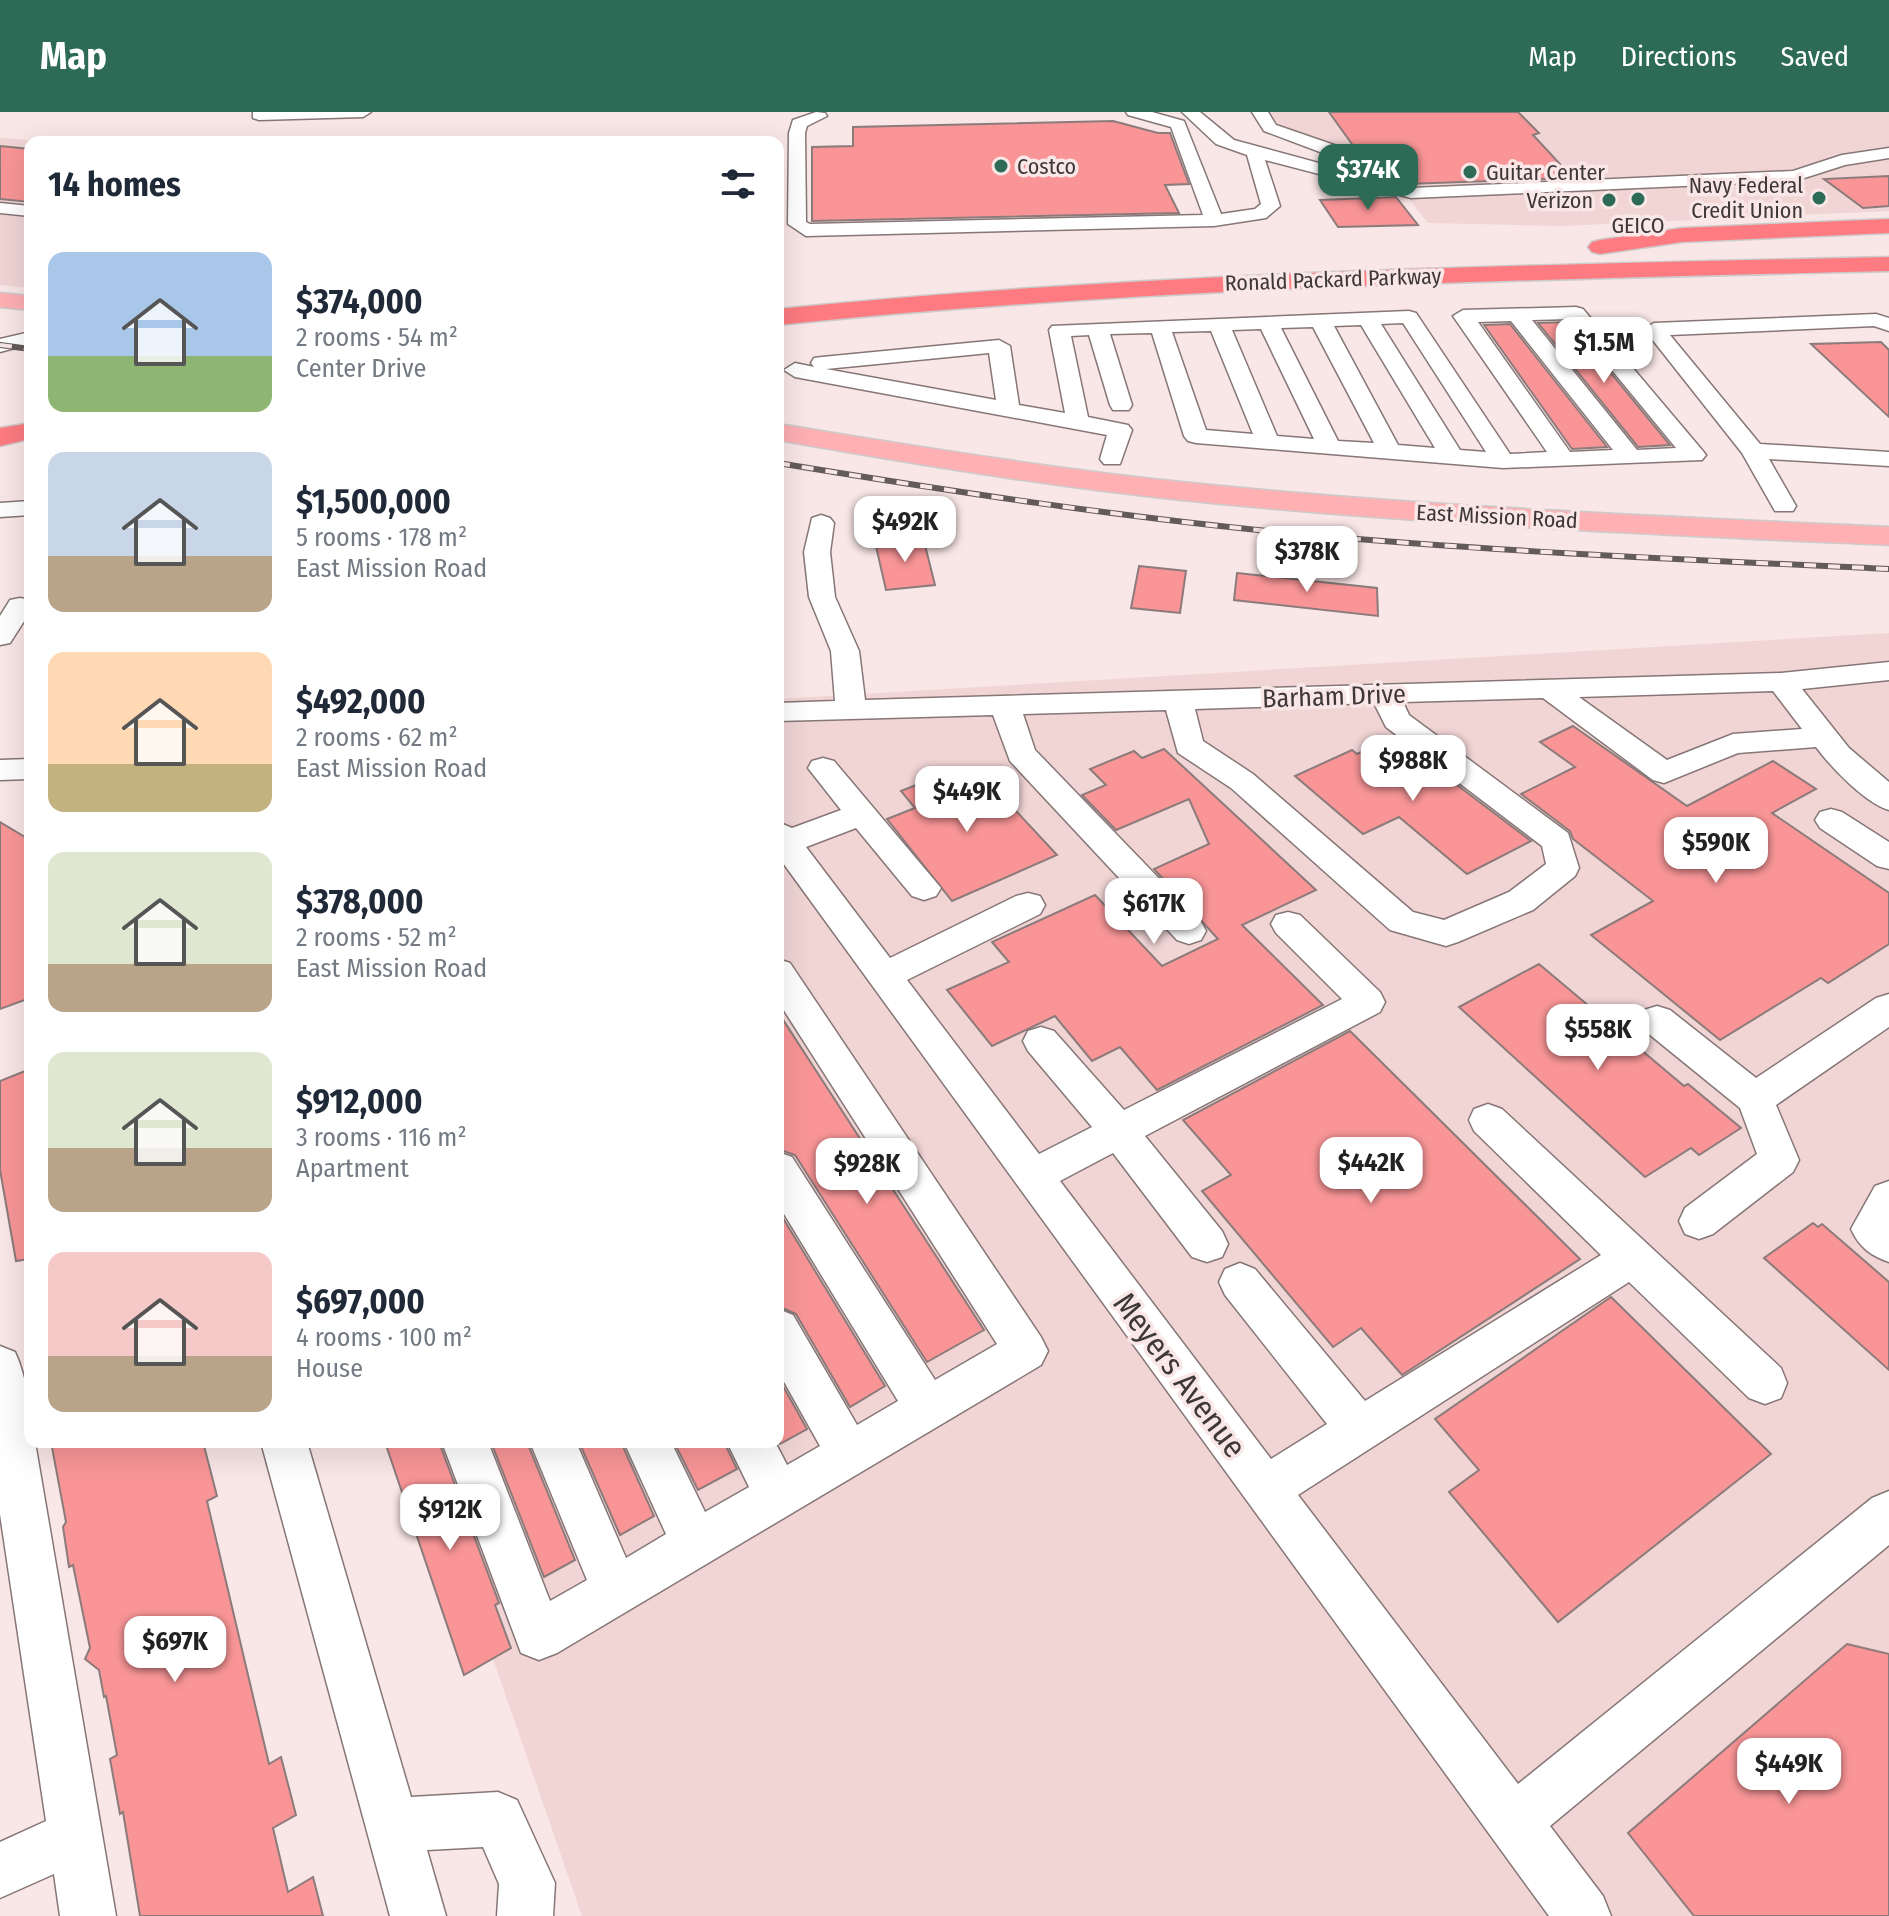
<!DOCTYPE html>
<meta charset="utf-8">
<style>
body{margin:0;font-family:"Fira Sans Condensed",sans-serif;background:#f6f6f7;color:#1f2937;height:100vh;display:flex;flex-direction:column;font-size:30px;white-space:nowrap}
*{box-sizing:border-box;margin:0}
p{font-size:26px;color:#747a83}
.icon{flex:none;width:44px;height:44px;fill:none;stroke:currentColor;stroke-width:2;stroke-linecap:round;stroke-linejoin:round}
.map{position:relative;flex:1;overflow:hidden}
.panel{position:absolute;left:24px;top:24px;width:760px;height:1312px;display:flex;flex-direction:column;background:#fff;border-radius:16px;box-shadow:0 8px 32px #0002}
.panel>*{flex:none}
.price{position:absolute;translate:-50% -68px;padding:0 18px;border-radius:16px;background:#fff;color:#222;font-size:26px;line-height:52px;filter:drop-shadow(0 2px 4px #0008)}
.price::after{content:'';position:absolute;left:50%;top:48px;width:24px;height:18px;margin-left:-12px;background:inherit;clip-path:polygon(0 0,100% 0,50% 100%)}
.price.current{background:#2d6b56;color:#fff}
ul{padding:0;list-style:none}
li{display:flex;align-items:center;gap:24px;height:200px;padding:0 24px}
li span{display:grid;place-items:center;flex:none;width:224px;height:160px;border-radius:16px;color:#555}
li>.icon{margin-inline-start:auto}
span .icon{width:96px;height:96px;fill:#fffc;stroke-width:1}
li b{font-size:34px}
h2{display:flex;justify-content:space-between;align-items:center;height:96px;padding:0 24px;font-size:34px}
header{display:flex;align-items:center;gap:48px;box-sizing:border-box;height:112px;padding:0 40px;background:#2d6b56;color:#fff}
header strong{font-size:38px}
nav{display:flex;gap:44px;margin-inline-start:auto;font-size:28px}
.map>svg:first-child{display:block}
</style>
<header>
<strong>Map</strong>
<nav><a>Map</a><a>Directions</a><a>Saved</a></nav>
</header>
<div class="map">
<svg width="1889" height="1804" viewBox="0 0 1889 1804">
<rect width="100%" height="100%" fill="#f9e6e6"/>
<g fill="#f1d5d5">
<polygon points="1258,0 1889,0 1889,99 1563,114 1428,111 1398,73 1265,11"/>
<polygon points="0,26 64,30 30,30 30,176 0,173"/>
<polygon points="1889,521 1889,1804 582,1804 418,1330 778,1330 778,587"/>
</g>
<g fill="#f99597" stroke="#8b7b7a" stroke-width="2">
<polygon points="1329,0 1518,0 1539,21 1533,23 1573,66 1406,72 1374,63"/>
<polygon points="1113,9 1158,21 1170,21 1189,72 1165,73 1179,101 812,109 812,35 853,34 853,15"/>
<polygon points="0,34 30,37 30,90 0,87"/>
<polygon points="1889,64 1889,94 1863,96 1824,67"/>
<polygon points="1396,85 1418,113 1338,115 1320,88"/>
<polygon points="1569,210 1670,333 1638,335 1538,211"/>
<polygon points="1510,212 1607,335 1572,337 1484,213"/>
<polygon points="1881,230 1889,238 1889,305 1811,232"/>
<polygon points="923,425 935,473 886,478 875,430"/>
<polygon points="1139,454 1186,459 1180,501 1131,496"/>
<polygon points="1237,461 1377,476 1378,504 1234,488"/>
<polygon points="1573,614 1687,694 1773,649 1816,677 1772,701 1889,781 1889,832 1828,871 1821,866 1720,928 1591,823 1653,789 1573,727 1570,719 1521,682 1575,655 1540,630"/>
<polygon points="1389,627 1403,637 1407,635 1531,729 1467,762 1399,705 1363,722 1295,664 1352,638 1357,642"/>
<polygon points="1164,637 1316,778 1242,813 1323,893 1157,978 1120,935 1092,949 1055,904 992,934 947,878 1009,850 992,830 1095,783 1162,854 1218,827 1154,757 1209,732 1189,687 1116,718 1082,683 1106,673 1090,657 1134,639 1142,646"/>
<polygon points="979,659 1057,743 952,789 887,707 915,696 901,679 947,661 954,668"/>
<polygon points="0,710 30,728 30,886 0,897"/>
<polygon points="1539,852 1684,974 1688,972 1741,1016 1699,1043 1691,1036 1645,1065 1459,895"/>
<polygon points="778,900 984,1218 927,1250 795,1043 778,1037"/>
<polygon points="1350,919 1580,1147 1402,1263 1361,1216 1333,1235 1202,1079 1231,1063 1183,1008"/>
<polygon points="30,957 30,1147 16,1149 0,1058 0,969"/>
<polygon points="778,1098 885,1274 850,1295 796,1202 778,1194"/>
<polygon points="1813,1111 1818,1115 1822,1112 1889,1170 1889,1258 1764,1146"/>
<polygon points="1611,1185 1771,1342 1558,1510 1449,1380 1479,1358 1435,1307"/>
<polygon points="778,1265 807,1317 780,1332 778,1329"/>
<polygon points="51,1330 203,1330 217,1384 207,1389 269,1652 281,1645 296,1703 273,1716 288,1780 313,1765 323,1804 140,1804 123,1700 120,1702 110,1647 117,1643 106,1584 104,1585 99,1558 85,1547 90,1536 73,1453 69,1455 63,1415 66,1410"/>
<polygon points="385,1330 439,1330 499,1491 495,1493 511,1536 464,1563"/>
<polygon points="491,1330 527,1330 575,1448 544,1465"/>
<polygon points="579,1330 621,1330 654,1404 620,1423"/>
<polygon points="674,1330 724,1330 737,1357 698,1378"/>
<polygon points="1847,1532 1889,1542 1889,1804 1694,1804 1628,1721"/>
</g>
<g fill="none" stroke-linecap="round" stroke-linejoin="round">
<defs>
<g id="minor">
<polygon points="253,0 371,0 363,5 259,8 253,6"/>
<polygon points="816,0 825,1 827,4 807,14 805,21 806,110 810,112 1203,103 1171,15 1128,3 1126,0 1152,0 1184,9 1221,102 1255,97 1261,92 1247,43 1216,32 1182,0 1200,0 1234,28 1411,76 1793,59 1842,43 1889,36 1889,46 1845,53 1795,69 1411,86 1265,48 1280,94 1266,106 1214,114 806,124 788,112 789,21 793,8"/>
<polygon points="1252,0 1268,0 1276,13 1340,35 1342,39 1334,44 1328,43 1264,19"/>
<polygon points="0,91 30,94 30,104 0,101"/>
<path d="M1576,195L1583,197L1702,338L1706,343L1702,348L1503,356L1196,331L1188,329L1184,324L1152,221L1110,222L1132,293L1129,298H1113L1110,293L1089,223L1071,224L1088,305L1128,313L1132,318L1120,352H1104L1100,347L1107,323L795,265L784,258L795,251L814,255L811,251L814,246L822,245L999,228L1010,234L1019,293L1065,301L1049,218L1052,214L1409,199L1416,201L1510,342L1547,340L1453,204L1463,198ZM1570,207L1676,336L1637,338L1532,208ZM1511,209L1613,338L1570,340L1478,210ZM1403,211L1486,340L1460,338L1381,212ZM1361,213L1435,336L1398,333L1334,214ZM1313,215L1374,331L1338,329L1281,216ZM1261,217L1314,327L1277,324L1232,218ZM1211,219L1253,322L1206,318L1172,220ZM989,241L996,288L826,257Z"/>
<polygon points="1876,202 1889,206 1889,219 1874,214 1670,223 1760,332 1889,340 1889,354 1769,347 1796,394 1793,399 1775,399 1742,341 1644,217 1654,211"/>
<polygon points="30,220 30,232 0,240 0,227"/>
<polygon points="30,389 30,403 0,405 0,391"/>
<path d="M821,403L830,406L834,411L830,440L835,485L859,539L865,588L1781,561L1889,550V568L1802,577L1849,636L1889,670V698C1865,691 1831,655 1816,635L1738,641L1664,671L1653,668L1543,586L1403,590L1409,603L1568,721L1579,756L1575,764L1533,798L1458,830L1446,834L1390,818L1231,676L1178,641L1166,598L1023,602L1035,638L1201,810L1206,819L1201,828L1189,832L1177,828L1010,649L993,603L778,609V591L835,589L831,539L809,485L804,440L812,406ZM1773,579L1802,617L1733,622L1667,648L1579,585ZM1374,591L1386,615L1542,734L1546,752L1509,780L1444,808L1413,800L1253,662L1203,629L1195,597Z"/>
<polygon points="20,486 30,488 30,500 10,531 0,533 0,504 10,488"/>
<polygon points="823,646 834,649 941,776 936,784 924,788 912,784 856,716 806,735 890,846 1016,784 1028,781 1040,784 1045,793 1040,802 907,868 1039,1042 1092,1015 1028,939 1023,929 1028,919 1041,915 1054,919 1124,998 1342,887 1276,821 1271,812 1276,803 1288,800 1300,803 1380,880 1385,890 1380,900 1145,1024 1222,1119 1228,1132 1222,1145 1207,1150 1192,1145 1113,1041 1060,1069 1271,1347 1327,1312 1225,1183 1219,1170 1225,1157 1240,1151 1255,1157 1365,1289 1601,1143 1474,1019 1469,1008 1474,997 1488,992 1502,997 1781,1256 1787,1271 1781,1286 1765,1292 1749,1286 1629,1170 1298,1383 1518,1672 1872,1386 1889,1379 1889,1433 1550,1714 1603,1784 1611,1804 1549,1804 778,744 778,710 792,716 841,698 808,656 812,649"/>
<polygon points="30,647 30,667 0,668 0,648"/>
<polygon points="1831,697 1842,700 1889,730 1889,757 1877,754 1820,716 1815,708 1820,700"/>
<polygon points="778,847 790,851 1041,1225 1048,1239 1041,1253 557,1541 539,1548 521,1541 442,1330 488,1330 550,1489 587,1468 530,1330 576,1330 626,1446 666,1422 624,1330 671,1330 705,1400 749,1375 727,1330 775,1330 787,1353 820,1334 778,1259 778,1197 793,1203 857,1313 898,1289 778,1092 778,1040 792,1045 935,1268 997,1232 778,889"/>
<polygon points="1889,882 1889,915 1776,993 1799,1048 1793,1060 1713,1122 1699,1127 1685,1122 1679,1109 1685,1096 1757,1042 1740,996 1644,918 1639,908 1644,898 1657,894 1670,898 1756,966 1876,886"/>
<path d="M1889,1069V1150C1871,1144 1859,1135 1851,1117L1875,1074Z"/>
<path d="M0,1234L15,1240C28,1268 30,1300 30,1330H35L116,1804H60L54,1762L0,1786V1730L46,1709L0,1402Z"/>
<polygon points="261,1330 307,1330 411,1685 498,1680 517,1688 555,1771 553,1804 497,1804 499,1772 483,1735 427,1738 446,1804 390,1804"/>
</g>
<g id="major">
<polygon points="0,181 30,184 30,198 0,195"/>
<path d="M778,312C909,333 1040,355 1172,369C1410,394 1650,404 1889,415V433C1650,422 1410,412 1172,387C1040,373 909,351 778,328Z"/>
</g>
<g id="highway">
<polygon points="1889,107 1889,121 1682,130 1600,142 1592,140 1588,135 1592,130 1600,128 1682,116"/>
<path d="M1889,145V159C1518,168 1148,175 778,213V197C1148,160 1518,153 1889,145Z"/>
<polygon points="30,311 30,327 0,334 0,316"/>
</g>
</defs>
<use href="#minor" stroke="#867676" stroke-width="3"/>
<use href="#major" stroke="#cdcbcb" stroke-width="3"/>
<use href="#highway" stroke="#cdcbcb" stroke-width="3"/>
<use href="#minor" fill="#fff" fill-rule="evenodd"/>
<use href="#major" fill="#feb0b3" fill-rule="evenodd"/>
<use href="#highway" fill="#fd7b81" fill-rule="evenodd"/>
<defs>
<g id="rail">
<polyline points="0,233 30,237"/>
<path d="M778,351C955,380 1132,407 1310,423C1503,440 1696,448 1889,457"/>
</g>
</defs>
<use href="#rail" stroke="#635a5a" stroke-width="6"/>
<use href="#rail" stroke="#f9e6e6" stroke-width="4" stroke-dasharray="12" stroke-linecap="butt"/>
</g>
<g fill="#2d6b56" stroke="#f9e6e6" stroke-width="3">
<circle cx="1001" cy="54" r="8"/>
<circle cx="1470" cy="60" r="8"/>
<circle cx="1819" cy="86" r="8"/>
<circle cx="1638" cy="87" r="8"/>
<circle cx="1609" cy="88" r="8"/>
</g>
<g text-anchor="middle" stroke-width="7" stroke-linejoin="round" paint-order="stroke">
<g font-size="22" fill="#3e3737" stroke="#f9e6e6" text-anchor="start">
<text x="1017" y="62">Costco</text>
<text x="1486" y="68">Guitar Center</text>
<text x="1803" y="81" text-anchor="end">Navy Federal<tspan x="1803" dy="25">Credit Union</tspan></text>
<text x="1593" y="96" text-anchor="end">Verizon</text>
<text x="1638" y="121" text-anchor="middle">GEICO</text>
</g>
<g font-size="22" fill="#3e3737" stroke="#f9e6e6">
<text transform="translate(1333 167) rotate(-2)" y="8">Ronald Packard Parkway</text>
<text transform="translate(1497 404) rotate(3)" y="8">East Mission Road</text>
</g>
<g font-size="26" fill="#3e3737" stroke="#f9e6e6">
<text transform="translate(1334 584) rotate(-2)" y="9">Barham Drive</text>
</g>
<g font-size="32" fill="#3e3737" stroke="#f9e6e6">
<text transform="translate(1180 1263) rotate(53)" y="11">Meyers Avenue</text>
</g>
</g>
</svg>
<b class="price current" style="left:1368px;top:100px">$374K</b>
<b class="price" style="left:1604px;top:273px">$1.5M</b>
<b class="price" style="left:905px;top:452px">$492K</b>
<b class="price" style="left:1307px;top:482px">$378K</b>
<b class="price" style="left:1413px;top:691px">$988K</b>
<b class="price" style="left:967px;top:722px">$449K</b>
<b class="price" style="left:1716px;top:773px">$590K</b>
<b class="price" style="left:1154px;top:834px">$617K</b>
<b class="price" style="left:1598px;top:960px">$558K</b>
<b class="price" style="left:1371px;top:1093px">$442K</b>
<b class="price" style="left:867px;top:1094px">$928K</b>
<b class="price" style="left:450px;top:1440px">$912K</b>
<b class="price" style="left:175px;top:1572px">$697K</b>
<b class="price" style="left:1789px;top:1694px">$449K</b>
<section class="panel">
<h2>14 homes<svg class="icon" aria-label="filters" viewBox="0 0 24 24"><path d="M4 7h16M4 17h16"/><circle cx="9" cy="7" r="2"/><circle cx="15" cy="17" r="2"/></svg></h2>
<ul>
<li><span style="background:linear-gradient(#a9c7e8 65%,#8fb573 0)"><svg class="icon" aria-label="home" viewBox="0 0 24 24"><path d="M3 11l9-7 9 7M6 9v11h12V9"/></svg></span><div><b>$374,000</b><p>2 rooms · 54 m²</p><p>Center Drive</p></div></li>
<li><span style="background:linear-gradient(#c9d6e8 65%,#b9a48a 0)"><svg class="icon" aria-label="home" viewBox="0 0 24 24"><path d="M3 11l9-7 9 7M6 9v11h12V9"/></svg></span><div><b>$1,500,000</b><p>5 rooms · 178 m²</p><p>East Mission Road</p></div></li>
<li><span style="background:linear-gradient(#ffd9b3 70%,#c2b280 0)"><svg class="icon" aria-label="home" viewBox="0 0 24 24"><path d="M3 11l9-7 9 7M6 9v11h12V9"/></svg></span><div><b>$492,000</b><p>2 rooms · 62 m²</p><p>East Mission Road</p></div></li>
<li><span style="background:linear-gradient(#dfe7d0 70%,#b9a48a 0)"><svg class="icon" aria-label="home" viewBox="0 0 24 24"><path d="M3 11l9-7 9 7M6 9v11h12V9"/></svg></span><div><b>$378,000</b><p>2 rooms · 52 m²</p><p>East Mission Road</p></div></li>
<li><span style="background:linear-gradient(#dfe7d0 60%,#b9a48a 0)"><svg class="icon" aria-label="home" viewBox="0 0 24 24"><path d="M3 11l9-7 9 7M6 9v11h12V9"/></svg></span><div><b>$912,000</b><p>3 rooms · 116 m²</p><p>Apartment</p></div></li>
<li><span style="background:linear-gradient(#f6c9c9 65%,#b9a48a 0)"><svg class="icon" aria-label="home" viewBox="0 0 24 24"><path d="M3 11l9-7 9 7M6 9v11h12V9"/></svg></span><div><b>$697,000</b><p>4 rooms · 100 m²</p><p>House</p></div></li>
</ul>
</section>
</div>
